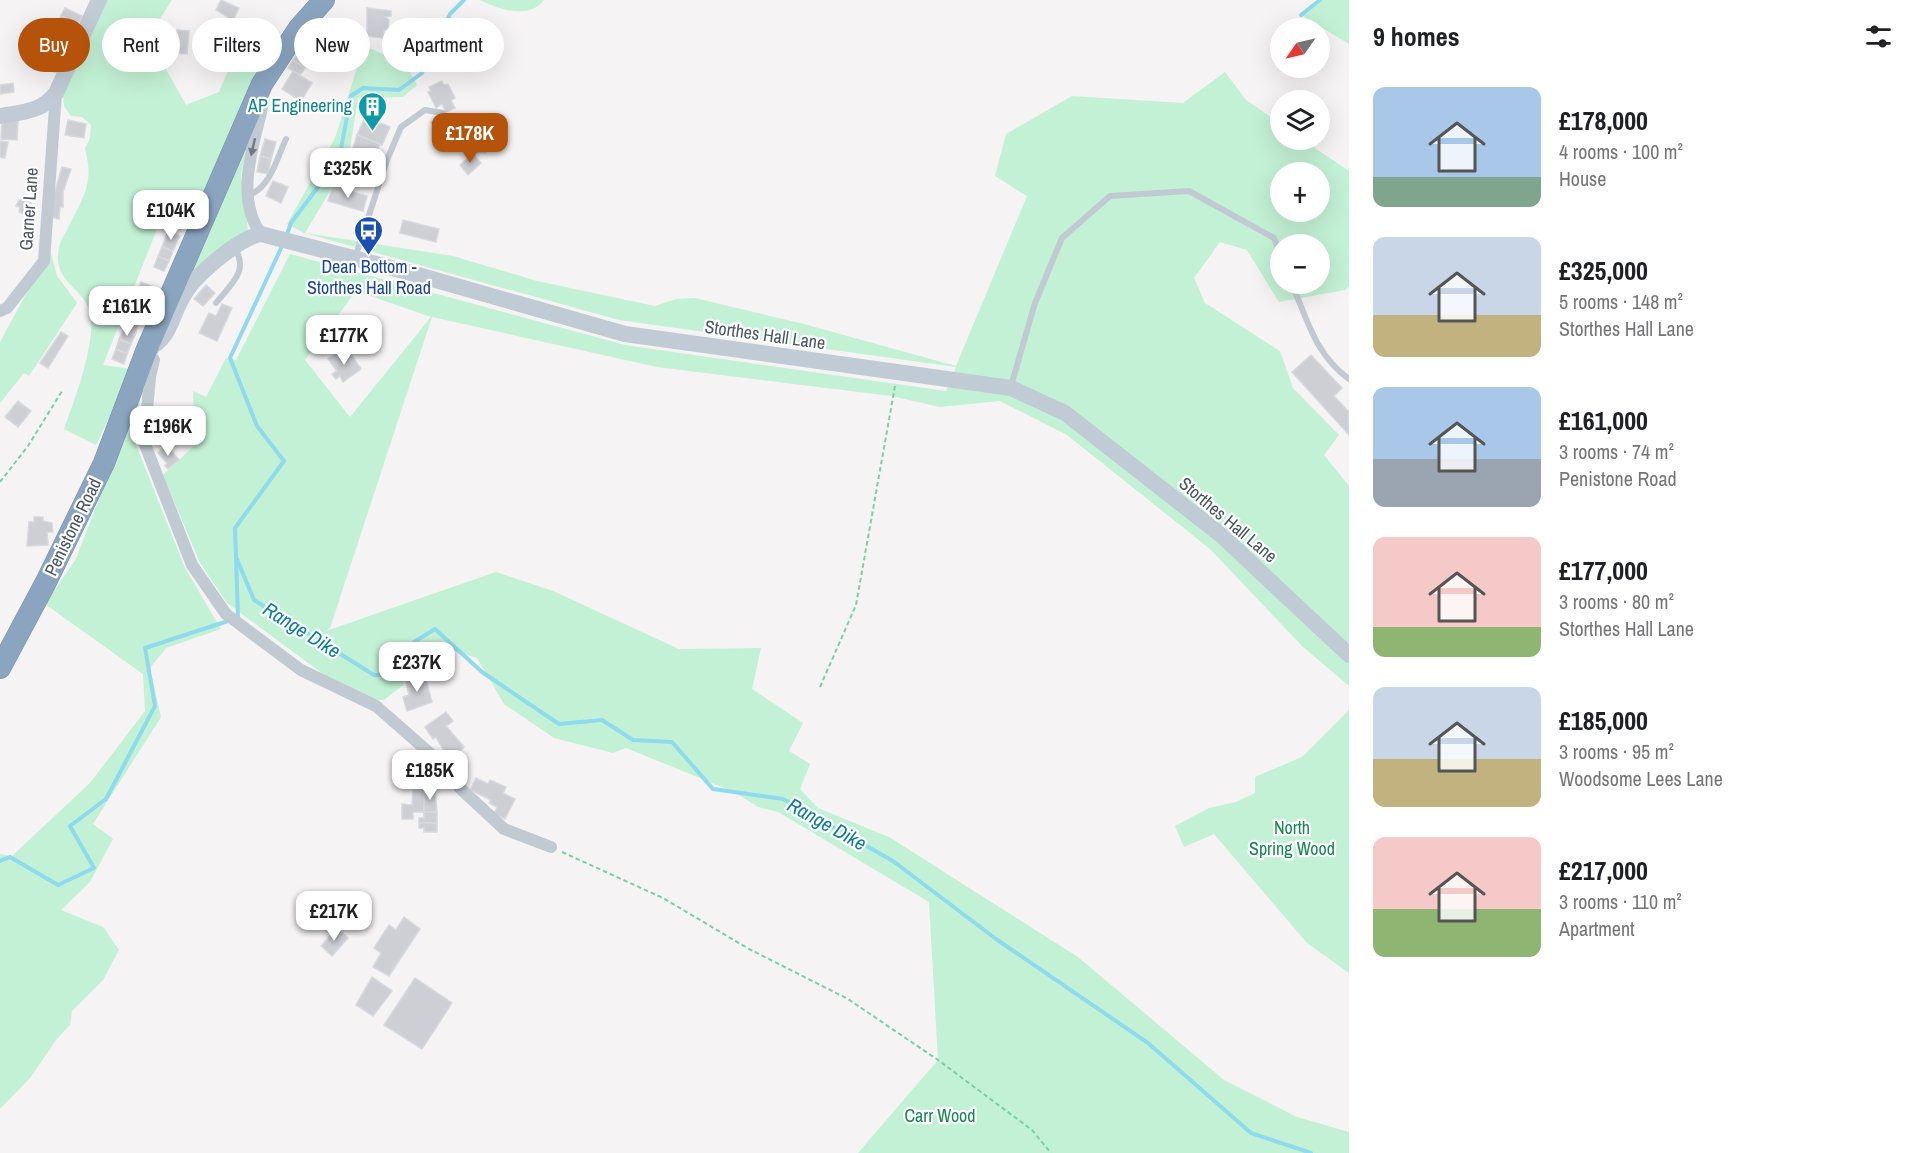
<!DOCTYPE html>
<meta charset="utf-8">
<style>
body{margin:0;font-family:"Archivo Narrow",sans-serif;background:#f2f2f2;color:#202124;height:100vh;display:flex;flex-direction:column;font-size:22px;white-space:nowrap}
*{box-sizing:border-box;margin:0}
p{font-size:20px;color:#757577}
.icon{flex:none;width:33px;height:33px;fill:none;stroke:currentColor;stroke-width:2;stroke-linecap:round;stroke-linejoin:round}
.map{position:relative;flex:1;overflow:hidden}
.details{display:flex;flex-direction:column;background:#fff;width:570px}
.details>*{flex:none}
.banner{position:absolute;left:18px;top:18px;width:570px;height:54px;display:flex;gap:12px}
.needle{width:39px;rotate:236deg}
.controls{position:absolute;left:1270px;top:18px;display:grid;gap:12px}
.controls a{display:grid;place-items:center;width:60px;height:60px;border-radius:50%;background:#fff;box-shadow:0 6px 24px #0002;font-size:30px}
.price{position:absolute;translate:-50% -51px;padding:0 14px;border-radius:12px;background:#fff;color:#222;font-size:20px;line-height:39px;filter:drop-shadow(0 2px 3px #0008)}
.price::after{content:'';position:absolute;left:50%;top:36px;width:18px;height:14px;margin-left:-9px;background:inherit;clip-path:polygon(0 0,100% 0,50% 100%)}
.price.active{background:#b45309;color:#fff}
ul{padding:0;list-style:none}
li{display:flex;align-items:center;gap:18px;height:150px;padding:0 24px}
li span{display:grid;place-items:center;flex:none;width:168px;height:120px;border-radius:12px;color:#555}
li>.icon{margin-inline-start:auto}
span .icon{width:72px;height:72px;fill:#fffc;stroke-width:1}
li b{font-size:26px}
h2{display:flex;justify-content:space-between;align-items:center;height:72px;padding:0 24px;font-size:26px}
.tag{padding:0 21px;border-radius:27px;background:#fff;box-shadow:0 6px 24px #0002;font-size:21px;line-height:54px}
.tag.active{background:#b45309;color:#fff}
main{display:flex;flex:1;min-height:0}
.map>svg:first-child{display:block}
</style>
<main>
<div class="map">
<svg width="1349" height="1153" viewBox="0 0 1349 1153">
<rect width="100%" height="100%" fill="#f5f3f3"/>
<g fill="#c3f1d5" fill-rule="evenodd">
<path d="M105,0H172L148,37L186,105L219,92L239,45H252L262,70L199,209H165L103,365L132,369L96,445L64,429C74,402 99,336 89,309C81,288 57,282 58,256C58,246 62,238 67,230C82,199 95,184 85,149L90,138L91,125L82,117L71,116L64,106L63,95Z"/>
<path d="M480,0H544C529,20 498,9 480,0Z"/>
<polygon points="1319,0 1349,0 1349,44 1301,15"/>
<path d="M364,45L407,66L417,85L403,97L358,98L348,161L305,233L453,256L537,281L655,306L676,299L695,298L804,324L956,366L1027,196L995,176L1006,134L1072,96L1183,103L1225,72L1246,100L1281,124V140H1303L1349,171V286L1345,290L1279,302L1247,250L1220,242L1194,278L1205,303L1280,351L1293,388L1339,435L1324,455L1349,486V686L1302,646L1210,549L1067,435L1000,401L940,407L891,396L657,367L432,317L330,628L326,631L496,572L553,591L679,649L761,648L752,689L803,723L789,751L810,764L800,789L818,808L889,837L1078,957L1224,1080L1297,1117L1349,1132V1153H858L938,1060L929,902L778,812L758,807L734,792L626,748L613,753L554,738L504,704L477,658L449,649H422L410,659L403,685L384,700L368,699L338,685L227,603L200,563L163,475L195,445L193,391L206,397L226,358L236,360L290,254L625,345L946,391L956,367L619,320L304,233L287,224L335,138ZM1281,172H1320V212H1281ZM1281,244H1320V284H1281ZM356,291L431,317L350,417L305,360Z"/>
<polygon points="250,130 241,174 248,230 186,280"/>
<polygon points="50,250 57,276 77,303 29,376 24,373 0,403 0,342"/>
<polygon points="141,389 136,445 185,568 221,629 166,648 150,668 161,717 93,824 113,839 90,882 61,910 103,927 119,950 103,980 72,1011 70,1025 56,1040 30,1078 0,1109 0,854 12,856 90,783 145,711 143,674 45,604 76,559"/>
<polygon points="1349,710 1349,973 1307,943 1214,834 1184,847 1175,826 1209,808 1236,802 1255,793 1255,777 1302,757"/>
</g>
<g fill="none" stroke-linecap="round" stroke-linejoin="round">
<g stroke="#90daee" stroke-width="4">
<polyline points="1301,15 1320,0"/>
<polyline points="286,237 291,223 339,159 351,96 363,88 399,90 422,73 450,14 464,0"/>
<polyline points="236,557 254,600 374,675 398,675 414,642 435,629 482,672 559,724 602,720 633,740 672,742 713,789 783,799 893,861 996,939 1148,1043 1251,1133 1311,1153"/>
<polyline points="236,618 238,618 235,528 284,461 257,426 230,358 283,244"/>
<polyline points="0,861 10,857 58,885 94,868 70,826 106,799 155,706 145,648 228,621"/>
</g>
</g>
<g fill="#cdcfd5" stroke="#d7d9de" stroke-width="1.5">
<polygon points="221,0 239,8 233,20 239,23 234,32 223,26 228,17 216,10"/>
<polygon points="65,8 82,16 78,24 61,16"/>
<polygon points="367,8 391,11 391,16 385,17 389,20 388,30 384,30 383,38 367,36"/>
<polygon points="61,16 78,24 74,33 57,25"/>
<polygon points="57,25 74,33 71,41 53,33"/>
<polygon points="177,30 189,31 187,54 167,52 168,39 176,40"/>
<polygon points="218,30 223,46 212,49 212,56 202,56 201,51 197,52 196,39"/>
<polygon points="299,51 311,59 305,68 293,60"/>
<polygon points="41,53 61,60 57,73 37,67"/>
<polygon points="293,60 305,68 300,75 288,68"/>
<polygon points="293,71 312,83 301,101 282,89"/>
<polygon points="442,81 444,85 448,84 455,98 451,100 455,108 446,112 442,104 436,108 428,92 431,91 429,87"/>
<polygon points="13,83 14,92 0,94 0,85"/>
<polygon points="365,117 390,127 382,145 357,135"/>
<polygon points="440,117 458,145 450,151 431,122"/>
<polygon points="475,119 495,121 494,132 488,131 486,153 472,152"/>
<polygon points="2,120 18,121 17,140 1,139"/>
<polygon points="68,120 86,124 84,138 65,135"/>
<polygon points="357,135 380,144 371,165 359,161 354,178 345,175"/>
<polygon points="265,139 276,142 271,159 260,156"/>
<polygon points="0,141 8,142 5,158 0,157"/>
<polygon points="473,154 481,163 468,175 460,165"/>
<polygon points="260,156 271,159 268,174 257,172"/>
<polygon points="62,167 71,169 63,192 63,207 60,207 59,219 48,216"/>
<polygon points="273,181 288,187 281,203 266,196"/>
<polygon points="333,186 367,196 363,211 328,201"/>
<polygon points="23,199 31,203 26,215 19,212 20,207 16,206 19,200"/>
<polygon points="403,220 439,229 436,242 400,233"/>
<polygon points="168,231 180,236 173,251 162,247"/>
<polygon points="162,247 173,251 169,261 158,256"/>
<polygon points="158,256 169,261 164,271 154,267"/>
<polygon points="141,282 156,288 152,298 138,292"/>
<polygon points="206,285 215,293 203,306 194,299"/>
<polygon points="138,292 152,298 148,307 134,301"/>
<polygon points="222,304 232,308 217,341 199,333 209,313 216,316"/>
<polygon points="131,310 143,315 138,325 127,321"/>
<polygon points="127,321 138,325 135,335 123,331"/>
<polygon points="123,331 135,335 131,344 119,339"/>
<polygon points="61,332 68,336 48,368 40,363"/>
<polygon points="119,339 131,344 127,354 116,349"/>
<polygon points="116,349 127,354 124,364 112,359"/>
<polygon points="341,350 346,357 351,354 361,369 343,382 340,376 336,379 332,374 337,371 328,359"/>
<polygon points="1311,355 1342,388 1334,396 1349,412 1349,435 1292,372"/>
<polygon points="18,401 31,411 18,427 5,417"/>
<polygon points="166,445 179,460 168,469 165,466 167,463 158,453"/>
<polygon points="34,517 43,517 43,521 52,523 53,532 47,532 48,545 27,546 29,522 34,522"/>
<polygon points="417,676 418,678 425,676 432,702 407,711 403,697 409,695 405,679"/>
<polygon points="446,712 453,721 446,726 464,747 450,761 436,737 433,739 425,727"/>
<polygon points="476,778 488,784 490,780 506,787 503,793 515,799 505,819 494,814 497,807 489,803 491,800 470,790"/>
<polygon points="413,790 424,790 424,812 413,812 413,819 402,819 402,804 412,805"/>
<polygon points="424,790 435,790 437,812 424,812"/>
<polygon points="424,812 437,812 437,823 419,823 419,818 424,818"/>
<polygon points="419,823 437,823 437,832 424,832 424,828 419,828"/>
<polygon points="404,917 420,929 389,976 373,967 381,953 374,948 389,925 396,930"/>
<polygon points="337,928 348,938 332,956 321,946"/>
<polygon points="372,977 392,991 373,1016 356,1005"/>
<polygon points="415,978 452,1003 422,1049 384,1025"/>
</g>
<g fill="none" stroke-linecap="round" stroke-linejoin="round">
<defs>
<polyline id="highway" points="0,668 46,582 104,463 147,349 262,84 299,28 324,0"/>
</defs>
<use href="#highway" stroke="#7690ad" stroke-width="22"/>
<g stroke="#7ad0a6" stroke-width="2" stroke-dasharray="4.5 3" stroke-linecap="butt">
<polyline points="0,482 28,446 62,391"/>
<polyline points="820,687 856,605 895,386"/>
<polyline points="562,852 663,898 749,949 848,999 938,1060 1032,1130 1051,1153"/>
</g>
<g stroke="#c1cad2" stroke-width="6">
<path d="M249,195C270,188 277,158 286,139"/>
<polyline points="355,258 387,160 401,127 425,110 443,113"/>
<path d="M1292,284C1307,319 1316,356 1349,379"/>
<path d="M216,303C231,284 250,271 234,247"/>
<polyline points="1011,386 1035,303 1062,238 1110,196 1189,191 1274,238 1281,256"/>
</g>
<g stroke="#c1cad2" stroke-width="12">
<path d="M261,234C234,197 254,144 263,104L261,97"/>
<polyline points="0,311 7,308 44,261 56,93"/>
<polyline points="147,349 154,360 150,377 144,442 192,565 226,614 301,670 376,706 433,756 461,789 504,829 551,847"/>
</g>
<g stroke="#c1cbd6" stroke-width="16">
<path d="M0,116C22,112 42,112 56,93L99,0"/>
<path d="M148,349C172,337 171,314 185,293C197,274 239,238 261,234L411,273L625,334L1011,388L1065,413L1221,535L1349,655"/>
</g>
<use href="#highway" stroke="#8ba5c1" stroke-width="21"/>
</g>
<defs><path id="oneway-solid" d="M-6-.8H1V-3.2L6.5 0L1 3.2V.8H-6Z" transform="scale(1.5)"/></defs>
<use fill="#6e7983" href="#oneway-solid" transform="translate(253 147) rotate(103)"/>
<defs>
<symbol id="building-pin" viewBox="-11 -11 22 30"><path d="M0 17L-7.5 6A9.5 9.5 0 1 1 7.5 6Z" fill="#0f9aa8" stroke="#fff"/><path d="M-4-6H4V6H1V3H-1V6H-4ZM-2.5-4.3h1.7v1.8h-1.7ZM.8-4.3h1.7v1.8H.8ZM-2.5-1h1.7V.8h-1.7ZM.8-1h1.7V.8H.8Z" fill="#fff"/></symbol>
<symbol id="bus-pin" viewBox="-11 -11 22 30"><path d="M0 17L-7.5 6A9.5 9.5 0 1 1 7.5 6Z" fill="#1a4fb4" stroke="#fff"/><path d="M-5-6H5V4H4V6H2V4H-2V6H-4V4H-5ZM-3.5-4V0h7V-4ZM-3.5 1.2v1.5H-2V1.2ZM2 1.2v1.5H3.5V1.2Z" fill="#fff"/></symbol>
</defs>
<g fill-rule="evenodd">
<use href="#building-pin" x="356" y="90" width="33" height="45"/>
<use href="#bus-pin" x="352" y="214" width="33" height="45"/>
</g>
<g text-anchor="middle" stroke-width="4.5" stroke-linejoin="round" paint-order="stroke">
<g font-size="18" fill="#0d838f" stroke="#fff" text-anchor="end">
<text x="352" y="112">AP Engineering</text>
</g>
<g font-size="18" fill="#4a5661" stroke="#fff">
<text transform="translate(29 209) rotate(-86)" y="6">Garner Lane</text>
<text transform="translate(765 335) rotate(8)" y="6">Storthes Hall Lane</text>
<text transform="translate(1228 520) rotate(40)" y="6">Storthes Hall Lane</text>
<text transform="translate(73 527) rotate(-64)" y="6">Penistone Road</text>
</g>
<g font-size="18" fill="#164399" stroke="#fff">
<text x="369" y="273">Dean Bottom -<tspan x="369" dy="21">Storthes Hall Road</tspan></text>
</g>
<g font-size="18" fill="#17864f" stroke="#fff">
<text x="1292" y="834">North<tspan x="1292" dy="21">Spring Wood</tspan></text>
<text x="940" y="1122">Carr Wood</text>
</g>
<g font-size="20" font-style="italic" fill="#0c7c9b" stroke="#fff">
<text transform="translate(302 630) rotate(32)" y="7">Range Dike</text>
<text transform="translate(827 824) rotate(29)" y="7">Range Dike</text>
</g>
</g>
</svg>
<div class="controls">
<a><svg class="needle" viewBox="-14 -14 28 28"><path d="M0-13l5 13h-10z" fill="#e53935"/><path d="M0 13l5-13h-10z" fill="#757577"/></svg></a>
<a><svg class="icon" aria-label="layers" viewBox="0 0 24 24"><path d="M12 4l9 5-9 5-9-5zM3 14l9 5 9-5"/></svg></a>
<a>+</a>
<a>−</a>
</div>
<b class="price active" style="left:470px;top:164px">£178K</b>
<b class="price" style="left:348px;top:199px">£325K</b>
<b class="price" style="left:171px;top:241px">£104K</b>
<b class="price" style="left:127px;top:337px">£161K</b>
<b class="price" style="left:344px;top:366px">£177K</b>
<b class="price" style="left:168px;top:457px">£196K</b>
<b class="price" style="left:417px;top:693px">£237K</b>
<b class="price" style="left:430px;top:801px">£185K</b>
<b class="price" style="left:334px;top:942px">£217K</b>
<div class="banner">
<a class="tag active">Buy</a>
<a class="tag">Rent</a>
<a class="tag">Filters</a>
<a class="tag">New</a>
<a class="tag">Apartment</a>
</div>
</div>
<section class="details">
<h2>9 homes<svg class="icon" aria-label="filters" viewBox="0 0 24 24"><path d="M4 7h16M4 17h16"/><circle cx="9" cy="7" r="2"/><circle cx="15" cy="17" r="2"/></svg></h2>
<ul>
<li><span style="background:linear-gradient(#a9c7e8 75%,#7fa58c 0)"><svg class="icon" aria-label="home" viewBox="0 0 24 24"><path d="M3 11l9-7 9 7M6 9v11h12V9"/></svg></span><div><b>£178,000</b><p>4 rooms · 100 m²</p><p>House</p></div></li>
<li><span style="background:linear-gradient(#c9d6e8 65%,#c2b280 0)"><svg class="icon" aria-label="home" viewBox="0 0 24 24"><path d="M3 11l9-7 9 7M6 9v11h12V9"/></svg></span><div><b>£325,000</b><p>5 rooms · 148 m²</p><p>Storthes Hall Lane</p></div></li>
<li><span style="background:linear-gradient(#a9c7e8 60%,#9aa5b1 0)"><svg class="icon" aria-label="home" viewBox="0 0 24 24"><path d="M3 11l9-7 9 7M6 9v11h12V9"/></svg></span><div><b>£161,000</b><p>3 rooms · 74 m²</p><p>Penistone Road</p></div></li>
<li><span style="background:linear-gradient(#f6c9c9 75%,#8fb573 0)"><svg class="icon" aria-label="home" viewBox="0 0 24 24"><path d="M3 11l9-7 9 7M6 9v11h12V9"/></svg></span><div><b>£177,000</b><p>3 rooms · 80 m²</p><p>Storthes Hall Lane</p></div></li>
<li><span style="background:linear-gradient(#c9d6e8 60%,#c2b280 0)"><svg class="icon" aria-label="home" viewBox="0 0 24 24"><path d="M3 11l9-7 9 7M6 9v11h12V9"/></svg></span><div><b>£185,000</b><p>3 rooms · 95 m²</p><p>Woodsome Lees Lane</p></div></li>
<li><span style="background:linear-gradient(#f6c9c9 60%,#8fb573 0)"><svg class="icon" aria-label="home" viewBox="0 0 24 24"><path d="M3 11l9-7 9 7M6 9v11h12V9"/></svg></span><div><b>£217,000</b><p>3 rooms · 110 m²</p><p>Apartment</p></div></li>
</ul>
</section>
</main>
